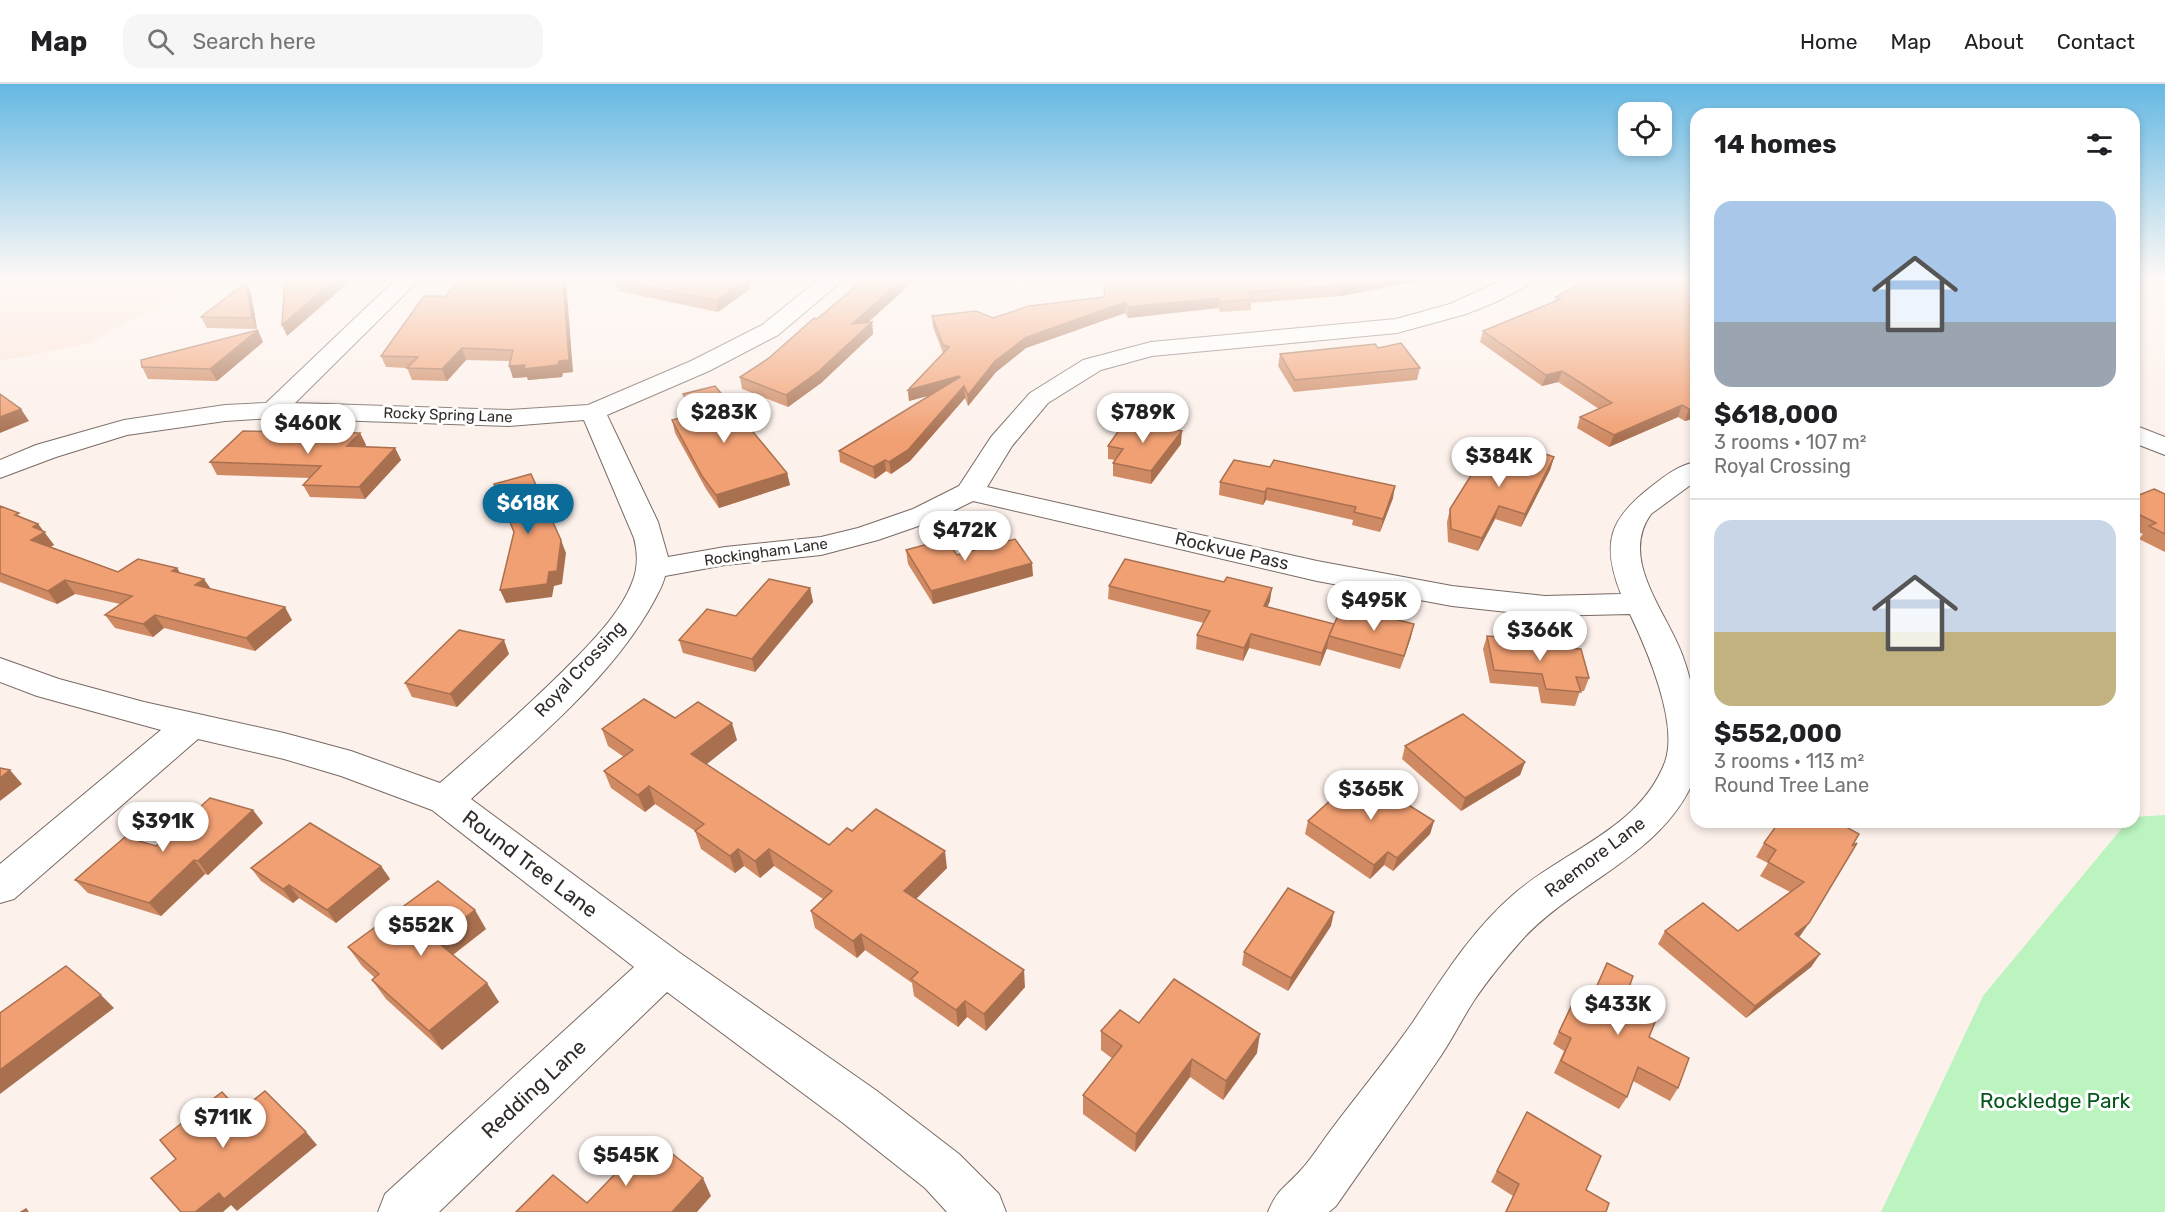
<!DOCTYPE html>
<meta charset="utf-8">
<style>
body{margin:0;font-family:Rubik,sans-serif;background:#f6f6f6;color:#202124;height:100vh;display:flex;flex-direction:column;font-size:22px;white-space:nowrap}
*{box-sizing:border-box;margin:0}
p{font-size:20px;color:#757577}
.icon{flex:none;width:33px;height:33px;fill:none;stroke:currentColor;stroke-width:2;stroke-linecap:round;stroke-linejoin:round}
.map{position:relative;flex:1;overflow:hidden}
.details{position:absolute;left:1690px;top:24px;width:450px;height:720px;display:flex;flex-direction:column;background:#fff;border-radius:18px;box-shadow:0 3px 9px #0003}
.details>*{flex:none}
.fabs{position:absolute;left:1618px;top:18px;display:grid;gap:12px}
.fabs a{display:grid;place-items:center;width:54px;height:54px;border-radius:12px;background:#fff;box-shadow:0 3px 9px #0003;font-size:30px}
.price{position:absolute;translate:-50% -51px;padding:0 14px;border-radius:21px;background:#fff;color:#222;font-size:20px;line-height:39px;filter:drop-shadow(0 2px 3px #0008)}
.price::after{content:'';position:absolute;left:50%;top:36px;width:18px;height:14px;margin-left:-9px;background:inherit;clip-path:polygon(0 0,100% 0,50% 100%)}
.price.active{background:#0b6c9a;color:#fff}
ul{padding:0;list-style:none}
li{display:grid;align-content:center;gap:12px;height:318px;padding:0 24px}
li+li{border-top:2px solid #e0e0e0}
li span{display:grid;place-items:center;height:186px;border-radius:18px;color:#555}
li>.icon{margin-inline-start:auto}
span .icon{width:108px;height:108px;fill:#fffc;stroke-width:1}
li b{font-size:26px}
h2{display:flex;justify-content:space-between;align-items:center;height:72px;padding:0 24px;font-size:26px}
header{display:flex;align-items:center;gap:36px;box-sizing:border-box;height:84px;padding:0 30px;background:#fff;border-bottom:2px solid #e0e0e0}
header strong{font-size:28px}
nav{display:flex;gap:33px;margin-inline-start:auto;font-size:21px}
.search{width:420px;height:54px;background:#f6f6f6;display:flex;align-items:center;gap:15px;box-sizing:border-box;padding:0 21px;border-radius:18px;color:#757577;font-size:22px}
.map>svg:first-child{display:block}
</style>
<header>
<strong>Map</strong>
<div class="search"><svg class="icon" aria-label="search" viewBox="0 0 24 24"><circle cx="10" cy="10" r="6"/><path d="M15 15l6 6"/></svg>Search here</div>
<nav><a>Home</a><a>Map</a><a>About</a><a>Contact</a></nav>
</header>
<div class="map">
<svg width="2165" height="1128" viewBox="0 0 2165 1128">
<rect width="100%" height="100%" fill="#fdf1eb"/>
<polygon fill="#fce5d9" points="0,196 210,196 86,260 0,277"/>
<polygon fill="#bbf4bf" points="2165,731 2165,1128 1881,1128 1983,912 2127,738 2134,738 2135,733"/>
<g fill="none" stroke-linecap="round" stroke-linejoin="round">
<defs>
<g id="minor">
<path d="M395,196H419L295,319L509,326L588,321L691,277L762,241L818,196H843L778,251L709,287L607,331L658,438L668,473L725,463L821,453L858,444L913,425L959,402L991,353L1030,309L1083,276L1151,258L1396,235L1450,220L1503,196H1531L1528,201L1496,218L1466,230L1397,249L1152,272L1101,286L1048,319L1012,362L987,403L1317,477L1452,502L1545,512L1621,510C1601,459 1609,435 1652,402C1666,391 1679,381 1696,378V397L1651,430C1618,476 1668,529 1683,573C1694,603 1696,625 1696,657C1696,668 1699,682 1695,693C1664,772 1573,798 1520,858C1504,876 1488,896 1475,915C1463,933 1454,952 1442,970C1408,1021 1371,1071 1336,1122L1329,1128H1268C1278,1104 1285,1104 1301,1086C1312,1074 1321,1059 1331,1046C1358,1010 1387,975 1413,938C1443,893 1472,846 1514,810C1563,767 1640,745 1665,678C1679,639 1647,566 1630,530L1545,532L1452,522L1317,497L973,417L933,437L878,456L821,471L725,481L665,492C663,501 658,509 654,517C612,594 534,657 471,715L680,869L877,1007L959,1070L999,1110L1006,1128H947L925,1104L843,1039L667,908L439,1128H378L385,1110L634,883L432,726L341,692L284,675L198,655L14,815L0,819V780L161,646L37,612L0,598V574L59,595L144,618L284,649L351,667L440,699C487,658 534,617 578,572C598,551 621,527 632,499C638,485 638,469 634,454L584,336L509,342L273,334L225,337L127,351L56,373L0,394V376L36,361L124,336L225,321L266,319Z"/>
<polygon points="2134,341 2165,353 2165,371 2134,359"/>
</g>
</defs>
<use href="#minor" stroke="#776a63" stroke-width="2"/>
<use href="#minor" fill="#fff" fill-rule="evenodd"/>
</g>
<g fill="#cf8a63">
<polygon points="614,196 756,196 749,201 750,205 718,228 618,207"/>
<polygon points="863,196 915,196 868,238 872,238 873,250 821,299 788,323 742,305 740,293 769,274 817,235"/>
<polygon points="1106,196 1423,196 1341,212 1251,219 1251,226 1220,228 1218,224 1128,234 1125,229 1026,264 996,288 968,322 965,314 910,377 891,390 886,387 875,395 840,378 839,367 931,311 909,317 908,306 943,269 933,243 932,232 993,234 1104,213"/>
<polygon points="1586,196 1696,334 1685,337 1678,333 1609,363 1577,344 1580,333 1599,325 1558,298 1542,302 1480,258 1483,247 1554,218 1556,213"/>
<polygon points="246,198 251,209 257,245 207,244 201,233"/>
<polygon points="446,212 573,288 563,289 562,293 528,296 527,293 513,294 510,277 466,276 447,297 412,296 407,284 386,283 381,272"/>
<polygon points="263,258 217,297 148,295 142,283"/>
<polygon points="1378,264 1420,284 1417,296 1294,308 1278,282 1280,270"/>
<polygon points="683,310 787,389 790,401 719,424 706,405 675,349 672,336 692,331 687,322"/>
<polygon points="360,349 366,361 364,363 395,364 401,376 365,415 310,413 303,401 310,394 217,391 210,378"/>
<polygon points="1181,360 1151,400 1113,392 1113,379 1115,376 1108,375 1108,362"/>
<polygon points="1515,365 1554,373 1550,386 1521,443 1495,435 1478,467 1448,458 1447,438 1450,425"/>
<polygon points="1220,398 1393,414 1380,448 1352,441 1353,436 1266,416 1263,421 1219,411"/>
<polygon points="2165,410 2165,468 2139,455 2143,450 2134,446 2134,413"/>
<polygon points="0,422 22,433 38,440 54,461 50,463 118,488 177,484 180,489 211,505 292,536 255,567 164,544 153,553 115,544 105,531 120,520 75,510 57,520 0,498"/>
<polygon points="906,466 957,471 1033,492 933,520 908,480"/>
<polygon points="1109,502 1270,517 1267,523 1334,540 1411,553 1400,585 1327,565 1327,564 1320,582 1249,564 1243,577 1196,565 1197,551 1204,539 1108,515"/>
<polygon points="810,504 813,518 755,588 683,569 679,556"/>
<polygon points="1487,552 1522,561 1589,594 1584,607 1580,607 1575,622 1541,619 1538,603 1490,599 1483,565"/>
<polygon points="509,570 457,623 412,613 405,599"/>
<polygon points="675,634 737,656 706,680 829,761 852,747 947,784 916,815 1025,903 986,947 967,933 958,943 914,912 912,899 865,866 857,874 815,844 811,827 823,815 774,782 760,794 744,782 735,789 701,765 695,747 655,720 645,728 611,704 604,687 624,673 608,662 602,645"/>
<polygon points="1405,662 1525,678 1520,691 1461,727 1402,675"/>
<polygon points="1308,737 1434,737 1430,750 1393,787 1384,781 1370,795 1305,750"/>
<polygon points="263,739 208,791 205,790 161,832 88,809 75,796 156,762"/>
<polygon points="1764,759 1852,762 1809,839 1799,853 1820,870 1811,883 1746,934 1658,860 1665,847 1738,847 1790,808 1760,792 1768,779 1756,773"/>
<polygon points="381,782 390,795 336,839 299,814 293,819 261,797 251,784"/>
<polygon points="1331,842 1288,907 1242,881 1244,868"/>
<polygon points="486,845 453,871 499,918 442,966 386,915 372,896 375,894 362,882 348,863"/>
<polygon points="1607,879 1628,906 1649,953 1678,1004 1670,1017 1633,997 1627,1013 1619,1025 1554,989 1564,967 1553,960 1572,919 1579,906 1592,913"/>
<polygon points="1139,939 1257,969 1223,1016 1190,993 1135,1068 1083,1030 1083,1011 1113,975 1101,966 1101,947"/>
<polygon points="1527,1028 1586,1106 1606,1128 1505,1128 1513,1112 1491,1098"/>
</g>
<g fill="#a97050">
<polygon points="334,196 349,196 347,200 287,252 282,241"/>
<polygon points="563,196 566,196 573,288 563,289 562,293 528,296 527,293 513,294 509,282 525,281"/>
<polygon points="744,196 756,196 749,201 750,205 718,228 716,217"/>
<polygon points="902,196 915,196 853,252 852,240"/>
<polygon points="1368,196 1423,196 1341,212 1343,201"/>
<polygon points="246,198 251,209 257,245 252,234"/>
<polygon points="1218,214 1218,224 1128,234 1128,223"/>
<polygon points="1125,218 1125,229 1026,264 996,288 968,322 968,311 995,277 1025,254"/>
<polygon points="872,238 873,250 821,299 788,323 786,311"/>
<polygon points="258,246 263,258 217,297 210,285"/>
<polygon points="462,264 466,276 447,297 442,285"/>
<polygon points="1562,287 1558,298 1542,302 1546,291"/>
<polygon points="959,292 960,303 909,317 908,306"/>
<polygon points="964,302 965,314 910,377 891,390 889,378"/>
<polygon points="1682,321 1678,333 1609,363 1614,351"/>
<polygon points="1696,323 1696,334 1685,337 1689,325"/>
<polygon points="21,325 29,337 0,349 0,333"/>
<polygon points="1182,347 1181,360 1151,400 1151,387"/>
<polygon points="360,349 366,361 353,375 347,362"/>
<polygon points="395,364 401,376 365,415 359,403"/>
<polygon points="1554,373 1550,386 1521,443 1525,430"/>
<polygon points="885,376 886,387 875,395 873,383"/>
<polygon points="787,389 790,401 719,424 716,411"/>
<polygon points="1395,402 1393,414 1380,448 1383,435"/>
<polygon points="1267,404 1266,416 1263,421 1265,408"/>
<polygon points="1499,422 1495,435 1478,467 1482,454"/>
<polygon points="38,440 54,461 40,469 31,456 33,443"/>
<polygon points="561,456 566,469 562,500 554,502 552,513 506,519 500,506 549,488"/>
<polygon points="1032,479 1033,492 933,520 931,507"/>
<polygon points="177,484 185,497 172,487"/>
<polygon points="204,495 213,508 195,501"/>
<polygon points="65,496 75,510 57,520 48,507"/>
<polygon points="810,504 813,518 755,588 752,575"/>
<polygon points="1272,504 1270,517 1262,535 1264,522"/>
<polygon points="285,523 292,536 255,567 246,554"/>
<polygon points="155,531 164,544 153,553 143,540"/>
<polygon points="1414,540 1411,553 1400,585 1404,572"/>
<polygon points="1251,550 1249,564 1243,577 1244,564"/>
<polygon points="1329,552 1327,564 1320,582 1322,569"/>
<polygon points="504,556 509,570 457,623 450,610"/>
<polygon points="732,639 737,656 697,688 691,670"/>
<polygon points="1525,678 1520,691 1461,727 1465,714"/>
<polygon points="10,686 22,700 0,717 0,694"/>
<polygon points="649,702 655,720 645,728 638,711"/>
<polygon points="253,726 263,739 208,791 198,777"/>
<polygon points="1434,737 1430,750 1393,787 1397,774"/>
<polygon points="738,765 744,782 735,789 730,772"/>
<polygon points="769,765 774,782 760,794 755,777"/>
<polygon points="945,767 947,784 907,824 904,807"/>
<polygon points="1388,768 1384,781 1370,795 1374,781"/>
<polygon points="194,776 205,790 161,832 149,819"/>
<polygon points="381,782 390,795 336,839 327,826"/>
<polygon points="289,801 299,814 293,819 283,805"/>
<polygon points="475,826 486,845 447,875 435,856"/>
<polygon points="1334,828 1331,842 1288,907 1291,894"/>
<polygon points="1809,839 1800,852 1786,863 1795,850"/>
<polygon points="861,850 865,866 857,874 853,857"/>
<polygon points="1820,870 1811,883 1746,934 1755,922"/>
<polygon points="1024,886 1025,903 986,947 984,930"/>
<polygon points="487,899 499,918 442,966 429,947"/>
<polygon points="101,911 114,924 0,1010 0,986"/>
<polygon points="965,917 967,933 958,943 956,926"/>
<polygon points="1260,950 1257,969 1223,1016 1226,997"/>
<polygon points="1192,975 1190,993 1135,1068 1136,1050"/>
<polygon points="306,1048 317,1061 237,1127 231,1121 223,1128 195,1128 219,1109"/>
<polygon points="703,1094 711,1112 697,1128 672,1128"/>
</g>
<g fill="#f1a073" stroke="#a97050" stroke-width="1.5">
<polygon points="285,196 334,196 282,241"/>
<polygon points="457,196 563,196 569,276 559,277 558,281 524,285 525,281 509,282 513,266 462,264 442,285 407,284 418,273 381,272 424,212 446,212"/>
<polygon points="616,196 745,196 716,217"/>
<polygon points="863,196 902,196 852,240 872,238 819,287 786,311 740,293 769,274 814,234 817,235"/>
<polygon points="1106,196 1368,196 1343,201 1248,208 1252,215 1221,218 1218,214 1128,223 1125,218 1025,254 995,277 968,311 964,302 908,366 889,378 885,376 873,383 839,367 960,293 959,292 908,306 949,263 943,261 932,232 976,227 993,234 1029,222 1104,213 1105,197"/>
<polygon points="1586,196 1696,196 1696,323 1689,325 1682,321 1614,351 1580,333 1612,319 1562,287 1546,291 1483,247 1561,215 1556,213"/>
<polygon points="246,198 252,234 201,233"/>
<polygon points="258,246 210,285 142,283 141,276"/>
<polygon points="1401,259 1420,284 1295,296 1280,270 1375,260 1378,264"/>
<polygon points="715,302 787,389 716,411 702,392 672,336 696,330 683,310"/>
<polygon points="0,310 21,325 0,333"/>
<polygon points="1126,336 1182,347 1151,387 1113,379 1123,365 1108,362"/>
<polygon points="243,347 360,349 347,362 395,364 359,403 303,401 321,382 210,378"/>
<polygon points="1501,360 1515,365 1519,361 1554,373 1525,430 1499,422 1482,454 1451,445 1450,425 1475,385"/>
<polygon points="1234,376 1270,383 1274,376 1395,402 1383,435 1354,428 1356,423 1267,404 1265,408 1220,398"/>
<polygon points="531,390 561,456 557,487 549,488 547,500 500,506 514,448 494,400"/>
<polygon points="2154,405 2165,410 2165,450 2149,442 2156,439 2134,428 2134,413"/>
<polygon points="0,422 19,429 15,431 38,440 33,443 45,448 31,456 118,488 138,475 177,484 172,487 204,495 195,501 285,523 246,554 155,531 143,540 105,531 132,512 65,496 48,507 0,489"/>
<polygon points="946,455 957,471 1015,455 1032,479 931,507 906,466"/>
<polygon points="1125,475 1224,498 1227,493 1272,504 1264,522 1334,540 1322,569 1251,550 1244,564 1197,551 1210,527 1109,502"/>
<polygon points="769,495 810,504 752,575 679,556 707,525 736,532"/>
<polygon points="1363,527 1414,540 1404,572 1329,552 1339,529 1360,534"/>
<polygon points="459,546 504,556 450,610 405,599"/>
<polygon points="1487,552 1520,555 1522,561 1581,565 1589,594 1576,593 1581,608 1546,605 1542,590 1494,586"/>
<polygon points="644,615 675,634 698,618 732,639 691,670 829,761 847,744 852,747 876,725 945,767 904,807 1024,886 984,930 965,917 956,926 911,895 918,888 861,850 853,857 811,827 832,807 769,765 755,777 738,765 730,772 695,747 704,740 649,702 638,711 604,687 633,666 602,645"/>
<polygon points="1463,630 1525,678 1465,714 1405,662"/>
<polygon points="0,684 10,686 0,694"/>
<polygon points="1359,690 1434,737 1397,774 1388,768 1374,781 1308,737"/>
<polygon points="210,714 253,726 198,777 194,776 149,819 75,796 125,753 156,762"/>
<polygon points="1779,738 1837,738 1859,750 1852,762 1857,759 1809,839 1795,850 1820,870 1755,922 1665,847 1703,819 1738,847 1804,798 1768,778 1776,766 1764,759"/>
<polygon points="310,739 381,782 327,826 289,801 283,805 251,784"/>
<polygon points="438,797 475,826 435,856 487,899 429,947 372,896 379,890 348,863"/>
<polygon points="1288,804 1334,828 1291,894 1244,868"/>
<polygon points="1607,879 1633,892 1628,906 1661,923 1649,953 1689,974 1678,1004 1638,983 1627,1013 1561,977 1571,954 1559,948 1579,906 1592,913"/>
<polygon points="66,882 101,911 0,986 0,929"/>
<polygon points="1174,895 1260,950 1226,997 1192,975 1136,1050 1083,1011 1122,962 1101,947 1120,926 1139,939"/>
<polygon points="265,1007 306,1048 224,1115 219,1109 195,1128 181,1128 151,1094 176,1075 160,1056 222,1008 240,1027"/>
<polygon points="1527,1028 1601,1072 1586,1106 1609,1119 1606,1128 1506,1128 1519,1100 1497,1087"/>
<polygon points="651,1053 703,1094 672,1128 516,1128 553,1091 587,1119"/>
<polygon points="26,1125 28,1128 21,1128"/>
</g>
<linearGradient id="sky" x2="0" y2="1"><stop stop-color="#65b8e3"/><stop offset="0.55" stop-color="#fef9f6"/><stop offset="1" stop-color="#fef9f6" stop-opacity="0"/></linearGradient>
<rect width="2165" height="354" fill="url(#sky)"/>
<g text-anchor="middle" stroke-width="6" stroke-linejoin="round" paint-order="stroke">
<g font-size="15" fill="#312c29" stroke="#fff">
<text transform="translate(448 331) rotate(2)" y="5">Rocky Spring Lane</text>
<text transform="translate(766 468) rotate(-8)" y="5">Rockingham Lane</text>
</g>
<g font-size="18" fill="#312c29" stroke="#fff">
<text transform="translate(1232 467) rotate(13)" y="6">Rockvue Pass</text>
<text transform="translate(580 585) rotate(-47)" y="6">Royal Crossing</text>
<text transform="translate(1595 773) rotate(-37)" y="6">Raemore Lane</text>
</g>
<g font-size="21" fill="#312c29" stroke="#fff">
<text transform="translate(530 780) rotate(37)" y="7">Round Tree Lane</text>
<text transform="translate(534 1005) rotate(-43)" y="7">Redding Lane</text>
</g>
<g font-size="21" fill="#06561b" stroke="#fff">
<text x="2055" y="1024">Rockledge Park</text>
</g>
</g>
</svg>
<div class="fabs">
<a><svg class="icon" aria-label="locate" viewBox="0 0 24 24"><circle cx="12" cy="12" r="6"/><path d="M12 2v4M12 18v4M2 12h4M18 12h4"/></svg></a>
</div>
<b class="price" style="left:724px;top:360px">$283K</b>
<b class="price" style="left:1143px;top:360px">$789K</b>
<b class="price" style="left:308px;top:371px">$460K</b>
<b class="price" style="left:1499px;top:404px">$384K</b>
<b class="price active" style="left:528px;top:451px">$618K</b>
<b class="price" style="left:965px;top:478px">$472K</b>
<b class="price" style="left:1374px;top:548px">$495K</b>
<b class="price" style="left:1540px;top:578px">$366K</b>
<b class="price" style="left:1371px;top:737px">$365K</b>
<b class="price" style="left:163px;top:769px">$391K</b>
<b class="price" style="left:421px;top:873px">$552K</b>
<b class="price" style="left:1618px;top:952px">$433K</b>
<b class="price" style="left:223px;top:1065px">$711K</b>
<b class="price" style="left:626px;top:1103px">$545K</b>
<section class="details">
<h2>14 homes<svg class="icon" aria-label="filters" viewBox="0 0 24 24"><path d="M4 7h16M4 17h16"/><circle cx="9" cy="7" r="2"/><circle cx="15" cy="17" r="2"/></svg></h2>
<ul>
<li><span style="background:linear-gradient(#a9c7e8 65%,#9aa5b1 0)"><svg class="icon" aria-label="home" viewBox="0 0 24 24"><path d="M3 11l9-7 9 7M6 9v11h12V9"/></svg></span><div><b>$618,000</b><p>3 rooms · 107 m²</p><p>Royal Crossing</p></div></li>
<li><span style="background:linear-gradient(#c9d6e8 60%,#c2b280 0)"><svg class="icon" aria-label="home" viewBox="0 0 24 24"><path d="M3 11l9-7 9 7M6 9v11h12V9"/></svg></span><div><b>$552,000</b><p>3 rooms · 113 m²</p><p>Round Tree Lane</p></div></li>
</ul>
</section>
</div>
